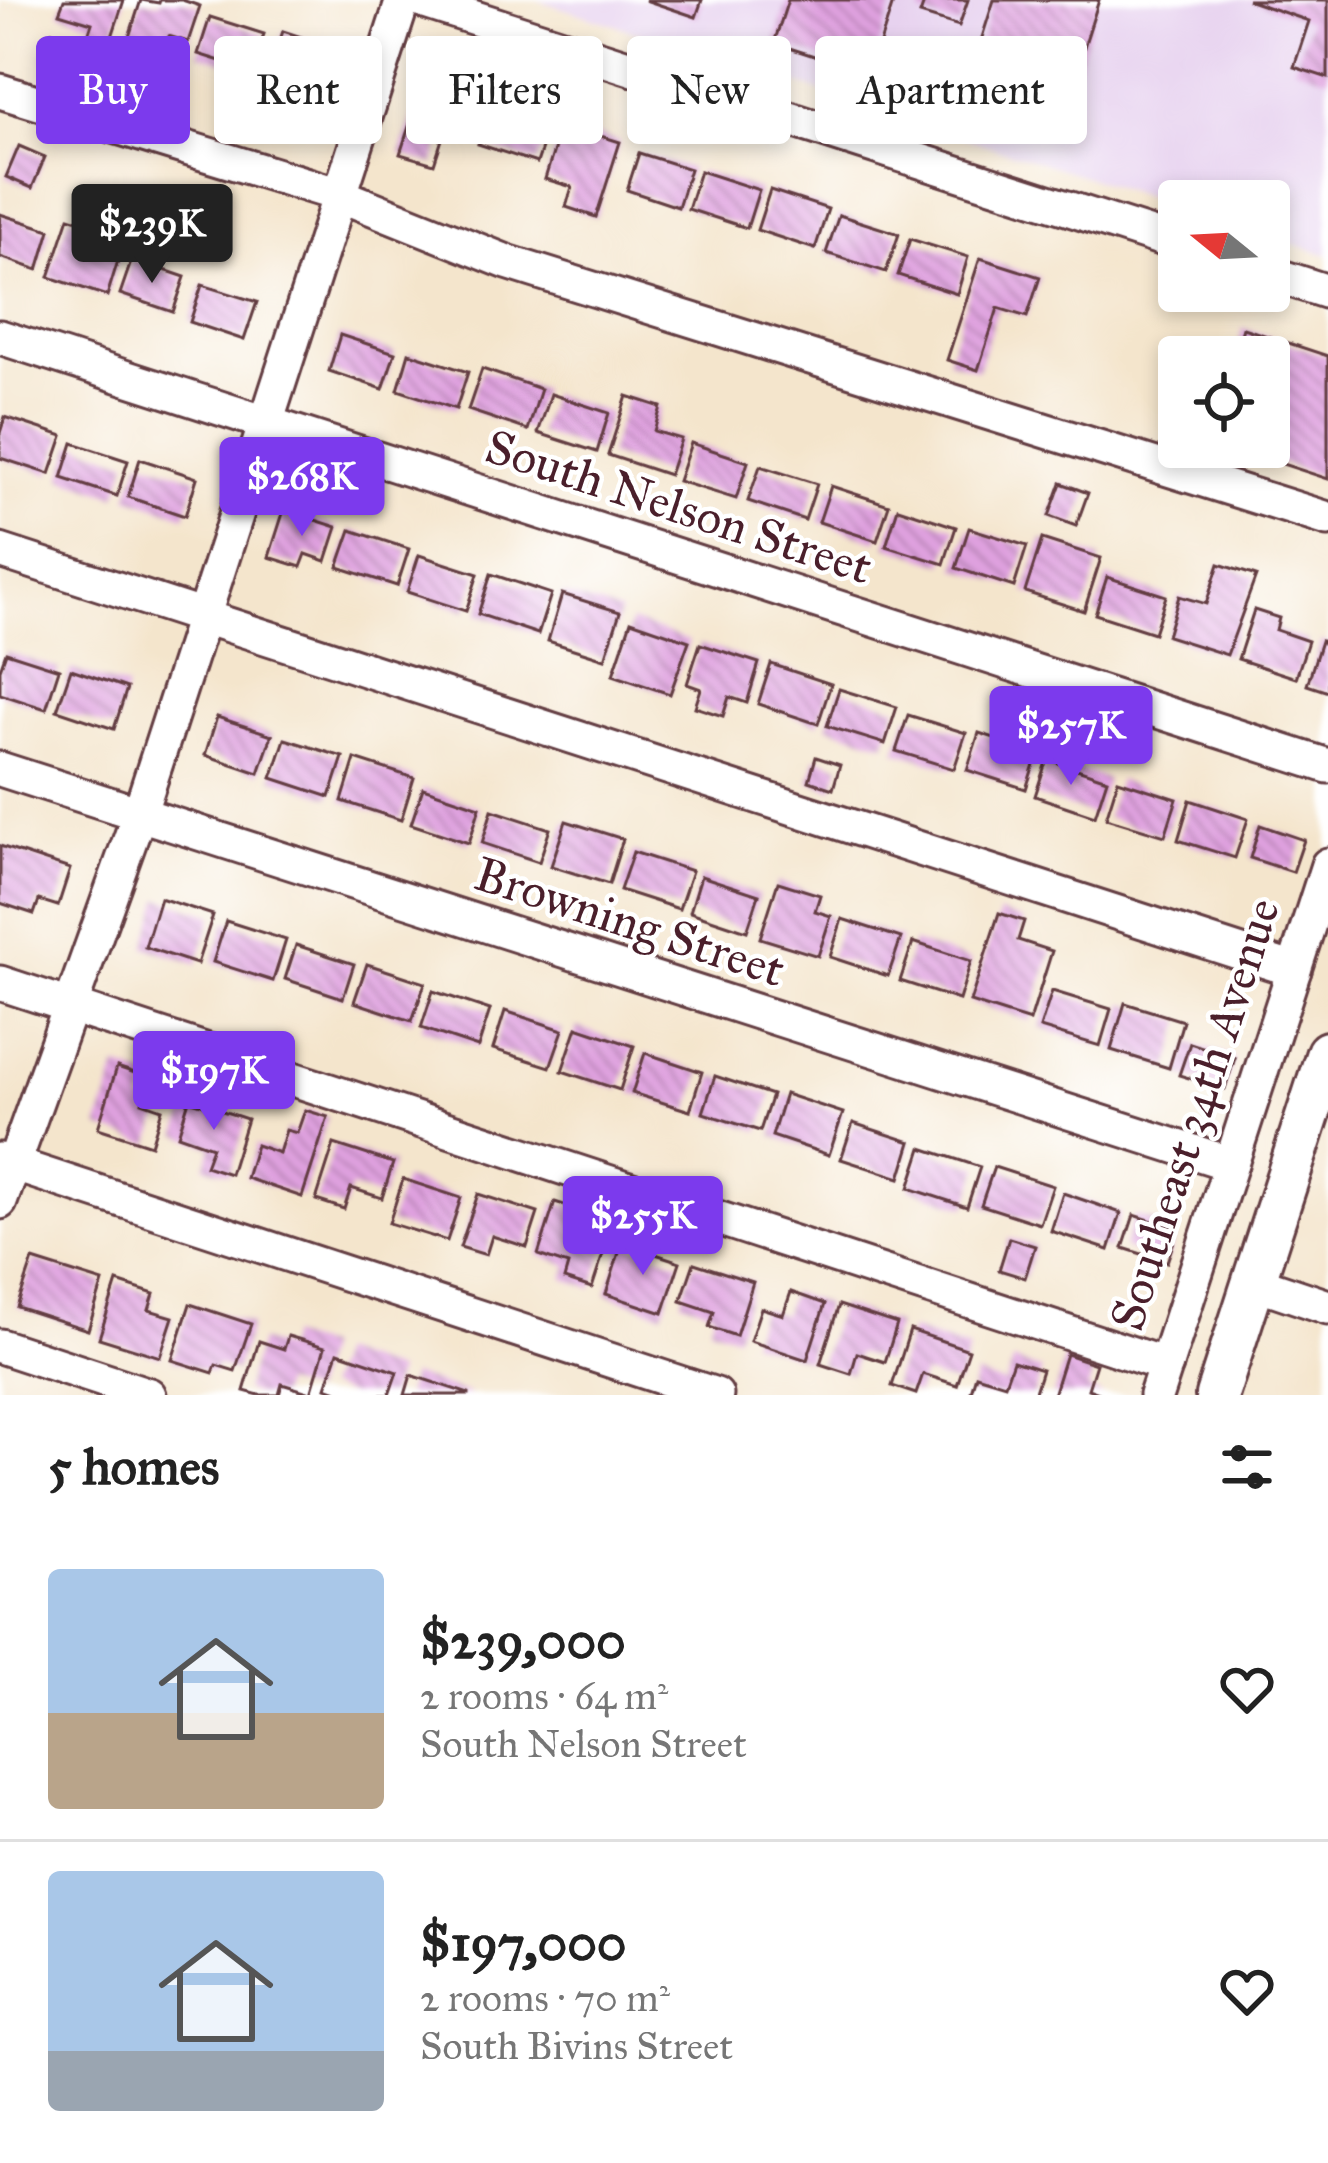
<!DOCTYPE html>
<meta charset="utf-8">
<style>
body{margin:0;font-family:"IM FELL Great Primer",serif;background:#f6f6f6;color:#222;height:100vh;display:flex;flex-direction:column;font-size:45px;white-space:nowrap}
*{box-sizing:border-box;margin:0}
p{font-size:39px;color:#767676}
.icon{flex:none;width:66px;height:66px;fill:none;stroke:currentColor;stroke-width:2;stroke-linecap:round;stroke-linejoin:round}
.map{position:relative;height:1395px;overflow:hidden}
.drawer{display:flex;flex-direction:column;background:#fff;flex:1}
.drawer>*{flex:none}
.top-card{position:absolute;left:36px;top:36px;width:1257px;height:108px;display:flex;gap:24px}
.needle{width:78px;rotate:288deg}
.fabs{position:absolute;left:1158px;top:180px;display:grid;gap:24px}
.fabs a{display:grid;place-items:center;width:132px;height:132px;border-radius:12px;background:#fff;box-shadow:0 6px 18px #0003;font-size:60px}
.price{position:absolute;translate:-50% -102px;padding:0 27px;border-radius:12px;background:#7c3aed;color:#fff;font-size:39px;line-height:78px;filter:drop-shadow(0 3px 6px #0008)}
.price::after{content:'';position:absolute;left:50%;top:72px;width:36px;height:27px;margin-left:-18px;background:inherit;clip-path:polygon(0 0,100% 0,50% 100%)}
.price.current{background:#222;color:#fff}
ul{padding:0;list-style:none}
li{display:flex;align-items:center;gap:36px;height:300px;padding:0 48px}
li+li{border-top:3px solid #e0e0e0}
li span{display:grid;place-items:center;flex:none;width:336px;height:240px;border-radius:12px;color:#555}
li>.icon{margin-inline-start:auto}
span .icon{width:144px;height:144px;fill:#fffc;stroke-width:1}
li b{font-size:51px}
h2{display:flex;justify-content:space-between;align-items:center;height:144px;padding:0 48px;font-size:51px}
.chip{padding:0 42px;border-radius:12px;background:#fff;box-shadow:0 6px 18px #0003;font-size:42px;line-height:108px}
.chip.current{background:#7c3aed;color:#fff}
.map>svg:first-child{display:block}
</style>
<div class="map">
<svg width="1328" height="1395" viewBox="0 0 1328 1395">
<defs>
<pattern id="building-back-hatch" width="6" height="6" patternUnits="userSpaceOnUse" patternTransform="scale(3)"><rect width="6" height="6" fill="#dfa1df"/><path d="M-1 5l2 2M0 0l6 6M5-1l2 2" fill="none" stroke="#b783b5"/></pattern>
</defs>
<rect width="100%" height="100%" fill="#fff"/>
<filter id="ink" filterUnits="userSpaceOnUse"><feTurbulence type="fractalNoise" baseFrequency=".00833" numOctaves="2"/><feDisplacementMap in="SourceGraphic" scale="24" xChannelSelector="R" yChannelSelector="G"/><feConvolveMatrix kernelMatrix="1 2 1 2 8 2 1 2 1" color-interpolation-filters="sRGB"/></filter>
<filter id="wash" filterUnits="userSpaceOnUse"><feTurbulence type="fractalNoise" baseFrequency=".004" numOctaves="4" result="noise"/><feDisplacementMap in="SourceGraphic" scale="48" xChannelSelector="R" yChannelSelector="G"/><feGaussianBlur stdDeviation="2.7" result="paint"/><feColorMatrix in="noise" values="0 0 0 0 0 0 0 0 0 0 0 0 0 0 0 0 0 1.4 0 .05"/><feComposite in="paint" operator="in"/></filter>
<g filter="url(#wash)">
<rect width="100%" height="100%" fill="#f4e5cc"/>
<polygon fill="#e7d2ef" points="537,0 1328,0 1328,255 1269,236 1269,201 1179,201 1179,207"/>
<g id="blocks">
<g fill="url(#building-back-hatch)">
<polygon points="64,0 124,0 109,46 87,38 92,23 59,13"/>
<polygon points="141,0 159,3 160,0 182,0 200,6 188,42 169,36 163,54 127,43"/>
<polygon points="645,0 702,0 696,17"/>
<polygon points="788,0 894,0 870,74 774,43"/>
<polygon points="925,0 968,0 959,26 920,14"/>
<polygon points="994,0 1099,0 1056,134 961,103"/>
<polygon points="1247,0 1328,0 1328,78 1294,67 1309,21"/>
<polygon points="210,17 264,34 252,71 198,54"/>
<polygon points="52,31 75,39 66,66 43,59"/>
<polygon points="283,31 335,48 322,87 270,70"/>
<polygon points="423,84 478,102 467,137 445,130 434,164 400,154"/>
<polygon points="491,105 550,124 537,163 478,144"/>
<polygon points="562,124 620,142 596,217 566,207 572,187 545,179"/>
<polygon points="19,146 45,157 32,188 6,177"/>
<polygon points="639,153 690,169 678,207 627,190"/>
<polygon points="700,171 759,190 747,228 688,209"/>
<polygon points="770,190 828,209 815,249 757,230"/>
<polygon points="0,214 50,230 38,270 0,257"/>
<polygon points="839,215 899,234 886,272 826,253"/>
<polygon points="69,217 126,235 107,296 49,277"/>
<polygon points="910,239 968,257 957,294 898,275"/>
<polygon points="980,258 1040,277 1027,317 998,308 978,370 947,360"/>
<polygon points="132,259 185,277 173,312 120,294"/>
<polygon points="202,285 257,302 244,340 190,322"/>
<polygon points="1243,328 1328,356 1328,479 1234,448 1269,447 1269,357 1234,357"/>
<polygon points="340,335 395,353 383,389 329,371"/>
<polygon points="409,353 468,372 456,409 398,390"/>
<polygon points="482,369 541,389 528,430 468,410"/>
<polygon points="551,394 609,413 597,452 538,433"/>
<polygon points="627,396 661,407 654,431 681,439 669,475 608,455"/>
<polygon points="5,417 63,436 50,474 0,458 0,433"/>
<polygon points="73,443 128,461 117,496 62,478"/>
<polygon points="691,443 748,462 736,499 678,481"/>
<polygon points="140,459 197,478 185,516 128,497"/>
<polygon points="760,466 817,484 805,520 748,501"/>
<polygon points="1061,483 1088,493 1076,526 1049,516"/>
<polygon points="831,486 889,505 877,541 819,522"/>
<polygon points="898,508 956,527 944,564 886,546"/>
<polygon points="284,510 337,527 326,561 306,554 301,567 269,557"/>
<polygon points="969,528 1027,546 1014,587 956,568"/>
<polygon points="351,530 409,549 397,586 338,567"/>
<polygon points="1042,539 1101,558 1084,611 1025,592"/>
<polygon points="419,555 478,574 466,611 407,592"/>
<polygon points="1219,564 1256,576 1227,655 1167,636 1179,596 1206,604"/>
<polygon points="491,574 551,594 538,634 478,614"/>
<polygon points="1107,577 1166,596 1154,633 1095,614"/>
<polygon points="562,594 620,612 605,659 548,641"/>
<polygon points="1254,610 1279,618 1276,630 1308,641 1296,678 1238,659"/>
<polygon points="631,621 689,641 670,694 613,675"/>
<polygon points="1321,641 1328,644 1328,692 1307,685"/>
<polygon points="700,644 759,663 747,703 729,697 723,716 695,707 701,689 687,684"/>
<polygon points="6,652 59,669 46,709 0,694 0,669"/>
<polygon points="771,664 831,684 818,724 758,704"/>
<polygon points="71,669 127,688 114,729 57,710"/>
<polygon points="839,689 897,707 885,744 827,726"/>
<polygon points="908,715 966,733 954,769 896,751"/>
<polygon points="217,717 272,735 259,773 205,755"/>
<polygon points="979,733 1038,752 1026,789 967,770"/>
<polygon points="285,739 343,757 330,797 272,778"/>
<polygon points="816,757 840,765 833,789 809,781"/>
<polygon points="355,759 414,778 401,820 342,801"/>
<polygon points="1047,759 1107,779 1095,816 1035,796"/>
<polygon points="1118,780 1177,799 1165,836 1106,818"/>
<polygon points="423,788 480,807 469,843 411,824"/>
<polygon points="1190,800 1248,819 1235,858 1178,840"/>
<polygon points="492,810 550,829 539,862 482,843"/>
<polygon points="566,821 623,839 609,884 551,866"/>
<polygon points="1260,825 1304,840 1293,872 1250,858"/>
<polygon points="0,846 70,869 58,906 39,900 34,914 0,903"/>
<polygon points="633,852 692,871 679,909 620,890"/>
<polygon points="701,876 759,895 747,931 690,912"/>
<polygon points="778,882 820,895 815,911 831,916 818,956 760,938"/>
<polygon points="160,898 213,915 197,964 145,947"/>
<polygon points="999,913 1024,921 1018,940 1052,951 1030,1021 970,1002"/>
<polygon points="842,919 901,938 888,976 830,957"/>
<polygon points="226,921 286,940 273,981 213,962"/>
<polygon points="913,942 971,961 959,1000 900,981"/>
<polygon points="296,945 354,964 343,998 285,979"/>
<polygon points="367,964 425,983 412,1021 354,1002"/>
<polygon points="433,991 490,1010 478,1047 421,1028"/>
<polygon points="1052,991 1111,1009 1100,1046 1040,1028"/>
<polygon points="1125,1003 1183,1021 1169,1068 1111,1050"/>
<polygon points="505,1011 563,1030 550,1067 493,1049"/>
<polygon points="577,1027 634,1046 620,1090 562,1071"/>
<polygon points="1190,1043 1235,1058 1225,1089 1179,1075"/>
<polygon points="645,1053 702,1072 690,1111 632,1093"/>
<polygon points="117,1067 150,1078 142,1102 162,1109 151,1145 98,1128"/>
<polygon points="715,1076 772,1095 760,1131 703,1113"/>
<polygon points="785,1094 843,1113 829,1155 772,1136"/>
<polygon points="189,1100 247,1119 230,1174 205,1166 212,1147 178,1135"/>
<polygon points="305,1110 328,1117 302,1197 246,1178 256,1145 279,1153 286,1130 297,1133"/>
<polygon points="853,1123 911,1142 900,1178 841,1159"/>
<polygon points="334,1144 393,1163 382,1198 351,1188 344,1209 316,1200"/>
<polygon points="922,1148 980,1167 967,1207 909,1188"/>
<polygon points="994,1167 1053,1186 1040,1224 981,1205"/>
<polygon points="403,1179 461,1198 447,1241 389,1223"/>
<polygon points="1063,1193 1121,1213 1109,1250 1051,1231"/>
<polygon points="478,1194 538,1213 527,1247 492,1236 486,1255 460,1247"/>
<polygon points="555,1202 600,1217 594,1235 608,1239 592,1288 564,1279 568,1265 538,1255"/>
<polygon points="1134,1215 1178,1229 1167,1262 1123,1248"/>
<polygon points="1009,1238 1035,1246 1025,1278 999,1270"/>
<polygon points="622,1243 680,1262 663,1313 606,1294"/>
<polygon points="33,1260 103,1282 88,1330 17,1307"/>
<polygon points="694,1263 753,1282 736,1336 709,1327 714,1312 681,1301"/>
<polygon points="117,1282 154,1294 149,1310 173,1317 160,1357 99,1338"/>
<polygon points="791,1292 825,1304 807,1360 750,1341 761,1308 783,1315"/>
<polygon points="190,1304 251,1324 235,1371 216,1365 213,1373 172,1360"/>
<polygon points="839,1305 897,1324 885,1362 857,1353 851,1374 820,1364"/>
<polygon points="910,1330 969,1350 957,1385 923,1374 916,1394 892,1386"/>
<polygon points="288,1336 325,1347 311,1393 282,1384 279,1395 259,1395 244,1391 259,1341 284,1349"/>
<polygon points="338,1352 397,1372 389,1395 348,1395 326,1387"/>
<polygon points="1066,1354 1096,1364 1088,1389 1104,1395 1053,1395"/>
<polygon points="1013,1361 1042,1370 1034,1395 970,1395 976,1375 1005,1384"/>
<polygon points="411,1375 469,1394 469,1395 405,1395"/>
</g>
</g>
</g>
<g filter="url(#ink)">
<use href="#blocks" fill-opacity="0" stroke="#643d43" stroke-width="3"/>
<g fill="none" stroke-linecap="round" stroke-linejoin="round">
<defs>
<g id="minor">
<polyline points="419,0 1179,244"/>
<polyline points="0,91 340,195 507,262 1328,519"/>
<polyline points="1269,273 1328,292"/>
<polyline points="0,337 1328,766"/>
<polyline points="0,551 1294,970"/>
<polyline points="0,769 1231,1164"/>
<polyline points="0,983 1166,1365"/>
<polyline points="0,1160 716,1395"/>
<polyline points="0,1202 139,815 403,0"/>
<polyline points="1254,1282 1328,1307"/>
<polyline points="0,1346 149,1395"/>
<polyline points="1156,1395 1328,865"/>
</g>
<polyline id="major" points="1217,1395 1328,1053"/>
</defs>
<use href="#minor" stroke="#643d43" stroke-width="39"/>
<use href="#major" stroke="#643d43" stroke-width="48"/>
<use href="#minor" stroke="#fff" stroke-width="33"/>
<use href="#major" stroke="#fff" stroke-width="42"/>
</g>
</g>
<g text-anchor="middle" stroke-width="9" stroke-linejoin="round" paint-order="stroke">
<g font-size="48" fill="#4a1f2b" stroke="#fff">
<text transform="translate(679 506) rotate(18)" y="17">South Nelson Street</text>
<text transform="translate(630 921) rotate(18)" y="17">Browning Street</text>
<text transform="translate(1194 1114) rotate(-72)" y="17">Southeast 34th Avenue</text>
</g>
</g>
</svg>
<div class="fabs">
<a><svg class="needle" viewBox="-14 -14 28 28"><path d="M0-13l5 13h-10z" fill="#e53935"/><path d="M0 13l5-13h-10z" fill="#767676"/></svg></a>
<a><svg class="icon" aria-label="locate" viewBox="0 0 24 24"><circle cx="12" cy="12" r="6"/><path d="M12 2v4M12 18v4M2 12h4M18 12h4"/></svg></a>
</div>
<b class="price current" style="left:152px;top:286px">$239K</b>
<b class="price" style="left:302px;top:539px">$268K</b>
<b class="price" style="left:1071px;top:788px">$257K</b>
<b class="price" style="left:214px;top:1133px">$197K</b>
<b class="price" style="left:643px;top:1278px">$255K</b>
<div class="top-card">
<a class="chip current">Buy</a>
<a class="chip">Rent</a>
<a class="chip">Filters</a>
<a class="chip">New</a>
<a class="chip">Apartment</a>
</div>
</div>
<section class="drawer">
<h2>5 homes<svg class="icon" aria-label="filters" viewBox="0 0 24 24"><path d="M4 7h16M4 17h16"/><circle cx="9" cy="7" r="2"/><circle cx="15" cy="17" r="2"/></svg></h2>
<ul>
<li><span style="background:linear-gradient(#a9c7e8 60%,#b9a48a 0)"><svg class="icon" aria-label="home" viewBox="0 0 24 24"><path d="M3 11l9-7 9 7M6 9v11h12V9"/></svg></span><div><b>$239,000</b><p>2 rooms · 64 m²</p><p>South Nelson Street</p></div><svg class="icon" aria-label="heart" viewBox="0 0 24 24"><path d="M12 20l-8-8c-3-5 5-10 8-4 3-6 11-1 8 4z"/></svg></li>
<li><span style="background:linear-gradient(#a9c7e8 75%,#9aa5b1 0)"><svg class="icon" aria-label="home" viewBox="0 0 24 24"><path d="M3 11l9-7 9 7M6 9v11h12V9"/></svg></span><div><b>$197,000</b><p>2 rooms · 70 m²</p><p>South Bivins Street</p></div><svg class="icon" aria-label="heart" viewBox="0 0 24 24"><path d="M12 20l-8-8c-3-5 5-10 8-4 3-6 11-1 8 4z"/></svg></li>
</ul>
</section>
